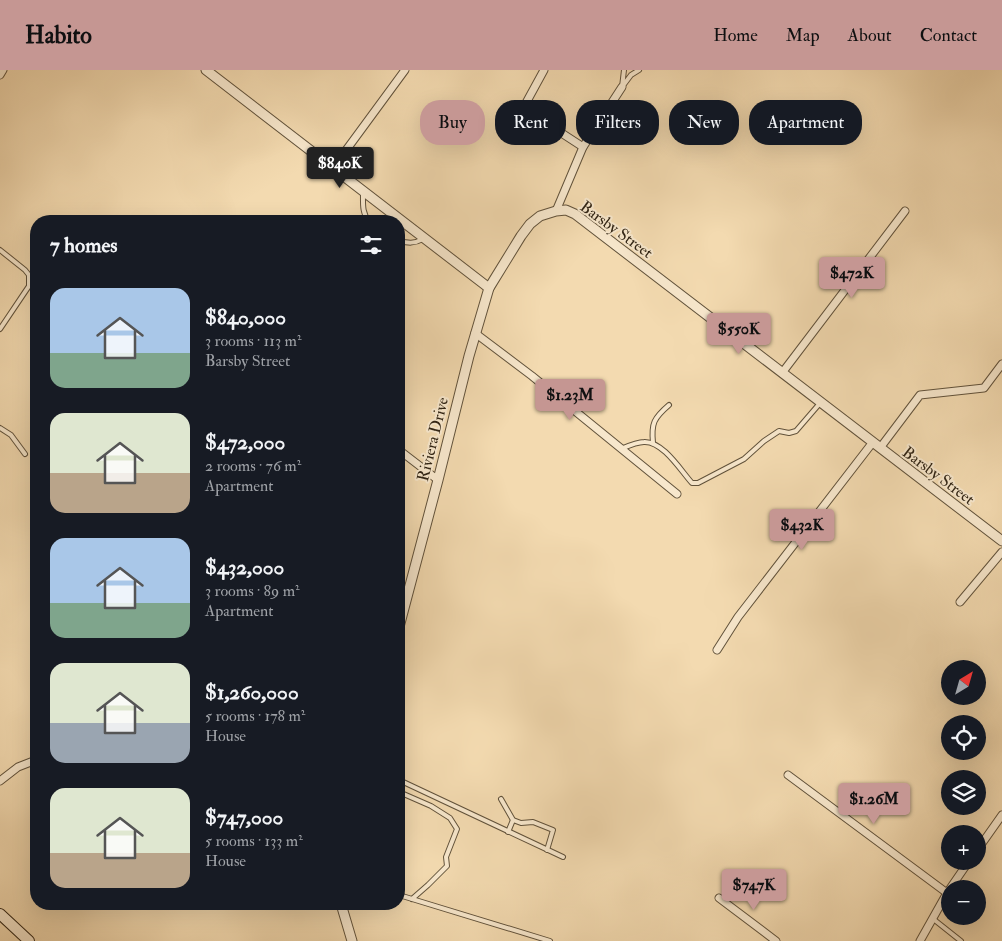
<!DOCTYPE html>
<meta charset="utf-8">
<style>
body{margin:0;font-family:"IM FELL Double Pica",serif;background:#20242c;color:#f1f3f6;height:100vh;display:flex;flex-direction:column;font-size:19px;white-space:nowrap}
*{box-sizing:border-box;margin:0}
p{font-size:16px;color:#9ea1a6}
.icon{flex:none;width:28px;height:28px;fill:none;stroke:currentColor;stroke-width:2;stroke-linecap:round;stroke-linejoin:round}
.map{position:relative;flex:1;overflow:hidden}
.sheet{position:absolute;left:30px;top:145px;width:375px;height:695px;display:flex;flex-direction:column;background:#171b24;border-radius:20px;box-shadow:0 5px 20px #0002}
.sheet>*{flex:none}
.guide{position:absolute;left:420px;top:30px;width:475px;height:45px;display:flex;gap:10px}
.needle{width:32px;rotate:37deg}
.tools{position:absolute;left:941px;top:590px;display:grid;gap:10px}
.tools a{display:grid;place-items:center;width:45px;height:45px;border-radius:50%;background:#171b24;box-shadow:0 5px 20px #0002;font-size:25px}
.price{position:absolute;translate:-50% -42px;padding:0 11px;border-radius:5px;background:#c59692;color:#111;font-size:16px;line-height:32px;filter:drop-shadow(0 1px 2px #0008)}
.price::after{content:'';position:absolute;left:50%;top:30px;width:15px;height:11px;margin-left:-8px;background:inherit;clip-path:polygon(0 0,100% 0,50% 100%)}
.price.current{background:#222;color:#fff}
ul{padding:0;list-style:none}
li{display:flex;align-items:center;gap:15px;height:125px;padding:0 20px}
li span{display:grid;place-items:center;flex:none;width:140px;height:100px;border-radius:15px;color:#555}
li>.icon{margin-inline-start:auto}
span .icon{width:60px;height:60px;fill:#fffc;stroke-width:1}
li b{font-size:21px}
h2{display:flex;justify-content:space-between;align-items:center;height:60px;padding:0 20px;font-size:21px}
.pill{padding:0 18px;border-radius:20px;background:#171b24;box-shadow:0 5px 20px #0002;font-size:18px;line-height:45px}
.pill.current{background:#c59692;color:#111}
header{display:flex;align-items:center;gap:30px;box-sizing:border-box;height:70px;padding:0 25px;background:#c59692;color:#111}
header strong{font-size:24px}
nav{display:flex;gap:28px;margin-inline-start:auto;font-size:18px}
.map>svg:first-child{display:block}
</style>
<header>
<strong>Habito</strong>
<nav><a>Home</a><a>Map</a><a>About</a><a>Contact</a></nav>
</header>
<div class="map">
<svg width="1002" height="871" viewBox="0 0 1002 871">
<rect width="100%" height="100%" fill="#f3dab0"/>
<filter id="stains"><feTurbulence type="fractalNoise" baseFrequency=".004" numOctaves="4"/><feColorMatrix values="0 0 0 0 .2 0 0 0 0 .09 0 0 0 0 .02 0 0 0 .5 -.17"/></filter>
<radialGradient id="worn" r=".72"><stop offset=".6" stop-color="#630" stop-opacity="0"/><stop offset="1" stop-color="#630" stop-opacity=".3"/></radialGradient>
<g fill="none" stroke-linecap="round" stroke-linejoin="round">
<defs>
<g id="service">
<polyline points="624,0 622,17 631,5 639,0"/>
<path d="M363,124C363,134 362,143 369,151"/>
<path d="M399,171C408,173 414,174 423,169"/>
<polyline points="0,180 25,200 29,205 29,216 0,259"/>
<polyline points="0,358 11,365 25,384"/>
<path d="M653,373C651,353 654,348 669,335"/>
<path d="M621,379C628,376 637,372 644,372C663,371 681,401 692,413H698L744,389L764,371L779,361L789,363L796,361L821,332"/>
<polyline points="399,710 563,787"/>
<polyline points="399,722 431,736 450,748 457,759 446,787 447,796 428,815 412,829"/>
<polyline points="501,729 513,750 521,753 533,752 553,760 547,780"/>
<polyline points="508,762 513,750"/>
<polyline points="399,825 550,871"/>
<polyline points="932,848 961,871"/>
</g>
<g id="minor">
<polyline points="544,0 526,33 543,51 583,77"/>
<polyline points="0,5 3,0"/>
<polyline points="333,98 405,0"/>
<polyline points="556,141 583,77 622,17"/>
<polyline points="475,263 532,306 677,424"/>
<polyline points="782,303 905,141"/>
<polyline points="880,378 920,325 984,318 1002,294"/>
<polyline points="399,380 438,410"/>
<polyline points="960,532 1002,482"/>
<polyline points="717,580 738,547 873,372"/>
<polyline points="788,705 947,823"/>
<polyline points="0,711 18,697 36,690"/>
<polyline points="978,779 1002,745"/>
<polyline points="719,828 776,871"/>
<polyline points="920,871 947,823 969,791"/>
</g>
<g id="tertiary">
<polyline points="206,0 489,218"/>
<polyline points="399,557 438,410 469,286 489,218 521,166 530,154 540,146 556,141 566,140 575,144 1002,471"/>
<polyline points="341,834 352,871"/>
</g>
<polyline id="secondary" points="0,844 29,871"/>
</defs>
<use href="#service" stroke="#61523b" stroke-width="6"/>
<use href="#minor" stroke="#61523b" stroke-width="9"/>
<use href="#tertiary" stroke="#61523b" stroke-width="11"/>
<use href="#secondary" stroke="#302414" stroke-width="12"/>
<use href="#service" stroke="#f7e7cc" stroke-width="4"/>
<use href="#minor" stroke="#f7e7cc" stroke-width="7"/>
<use href="#tertiary" stroke="#f7e7cc" stroke-width="9"/>
<use href="#secondary" stroke="#f7e7cc" stroke-width="10"/>
</g>
<g text-anchor="middle" stroke-width="4" stroke-linejoin="round" paint-order="stroke">
<g font-size="16" fill="#302414" stroke="#f7e7cc">
<text transform="translate(617 159) rotate(36)" y="6">Barsby Street</text>
<text transform="translate(432 369) rotate(-76)" y="6">Riviera Drive</text>
<text transform="translate(939 405) rotate(37)" y="6">Barsby Street</text>
</g>
</g>
<rect width="100%" height="100%" filter="url(#stains)"/>
<rect width="100%" height="100%" fill="url(#worn)"/>
</svg>
<div class="tools">
<a><svg class="needle" viewBox="-14 -14 28 28"><path d="M0-13l5 13h-10z" fill="#e53935"/><path d="M0 13l5-13h-10z" fill="#9ea1a6"/></svg></a>
<a><svg class="icon" aria-label="locate" viewBox="0 0 24 24"><circle cx="12" cy="12" r="6"/><path d="M12 2v4M12 18v4M2 12h4M18 12h4"/></svg></a>
<a><svg class="icon" aria-label="layers" viewBox="0 0 24 24"><path d="M12 4l9 5-9 5-9-5zM3 14l9 5 9-5"/></svg></a>
<a>+</a>
<a>−</a>
</div>
<b class="price current" style="left:340px;top:119px">$840K</b>
<b class="price" style="left:852px;top:229px">$472K</b>
<b class="price" style="left:739px;top:285px">$550K</b>
<b class="price" style="left:570px;top:351px">$1.23M</b>
<b class="price" style="left:802px;top:481px">$432K</b>
<b class="price" style="left:874px;top:755px">$1.26M</b>
<b class="price" style="left:754px;top:841px">$747K</b>
<div class="guide">
<a class="pill current">Buy</a>
<a class="pill">Rent</a>
<a class="pill">Filters</a>
<a class="pill">New</a>
<a class="pill">Apartment</a>
</div>
<section class="sheet">
<h2>7 homes<svg class="icon" aria-label="filters" viewBox="0 0 24 24"><path d="M4 7h16M4 17h16"/><circle cx="9" cy="7" r="2"/><circle cx="15" cy="17" r="2"/></svg></h2>
<ul>
<li><span style="background:linear-gradient(#a9c7e8 65%,#7fa58c 0)"><svg class="icon" aria-label="home" viewBox="0 0 24 24"><path d="M3 11l9-7 9 7M6 9v11h12V9"/></svg></span><div><b>$840,000</b><p>3 rooms · 113 m²</p><p>Barsby Street</p></div></li>
<li><span style="background:linear-gradient(#dfe7d0 60%,#b9a48a 0)"><svg class="icon" aria-label="home" viewBox="0 0 24 24"><path d="M3 11l9-7 9 7M6 9v11h12V9"/></svg></span><div><b>$472,000</b><p>2 rooms · 76 m²</p><p>Apartment</p></div></li>
<li><span style="background:linear-gradient(#a9c7e8 65%,#7fa58c 0)"><svg class="icon" aria-label="home" viewBox="0 0 24 24"><path d="M3 11l9-7 9 7M6 9v11h12V9"/></svg></span><div><b>$432,000</b><p>3 rooms · 89 m²</p><p>Apartment</p></div></li>
<li><span style="background:linear-gradient(#dfe7d0 60%,#9aa5b1 0)"><svg class="icon" aria-label="home" viewBox="0 0 24 24"><path d="M3 11l9-7 9 7M6 9v11h12V9"/></svg></span><div><b>$1,260,000</b><p>5 rooms · 178 m²</p><p>House</p></div></li>
<li><span style="background:linear-gradient(#dfe7d0 65%,#b9a48a 0)"><svg class="icon" aria-label="home" viewBox="0 0 24 24"><path d="M3 11l9-7 9 7M6 9v11h12V9"/></svg></span><div><b>$747,000</b><p>5 rooms · 133 m²</p><p>House</p></div></li>
</ul>
</section>
</div>
